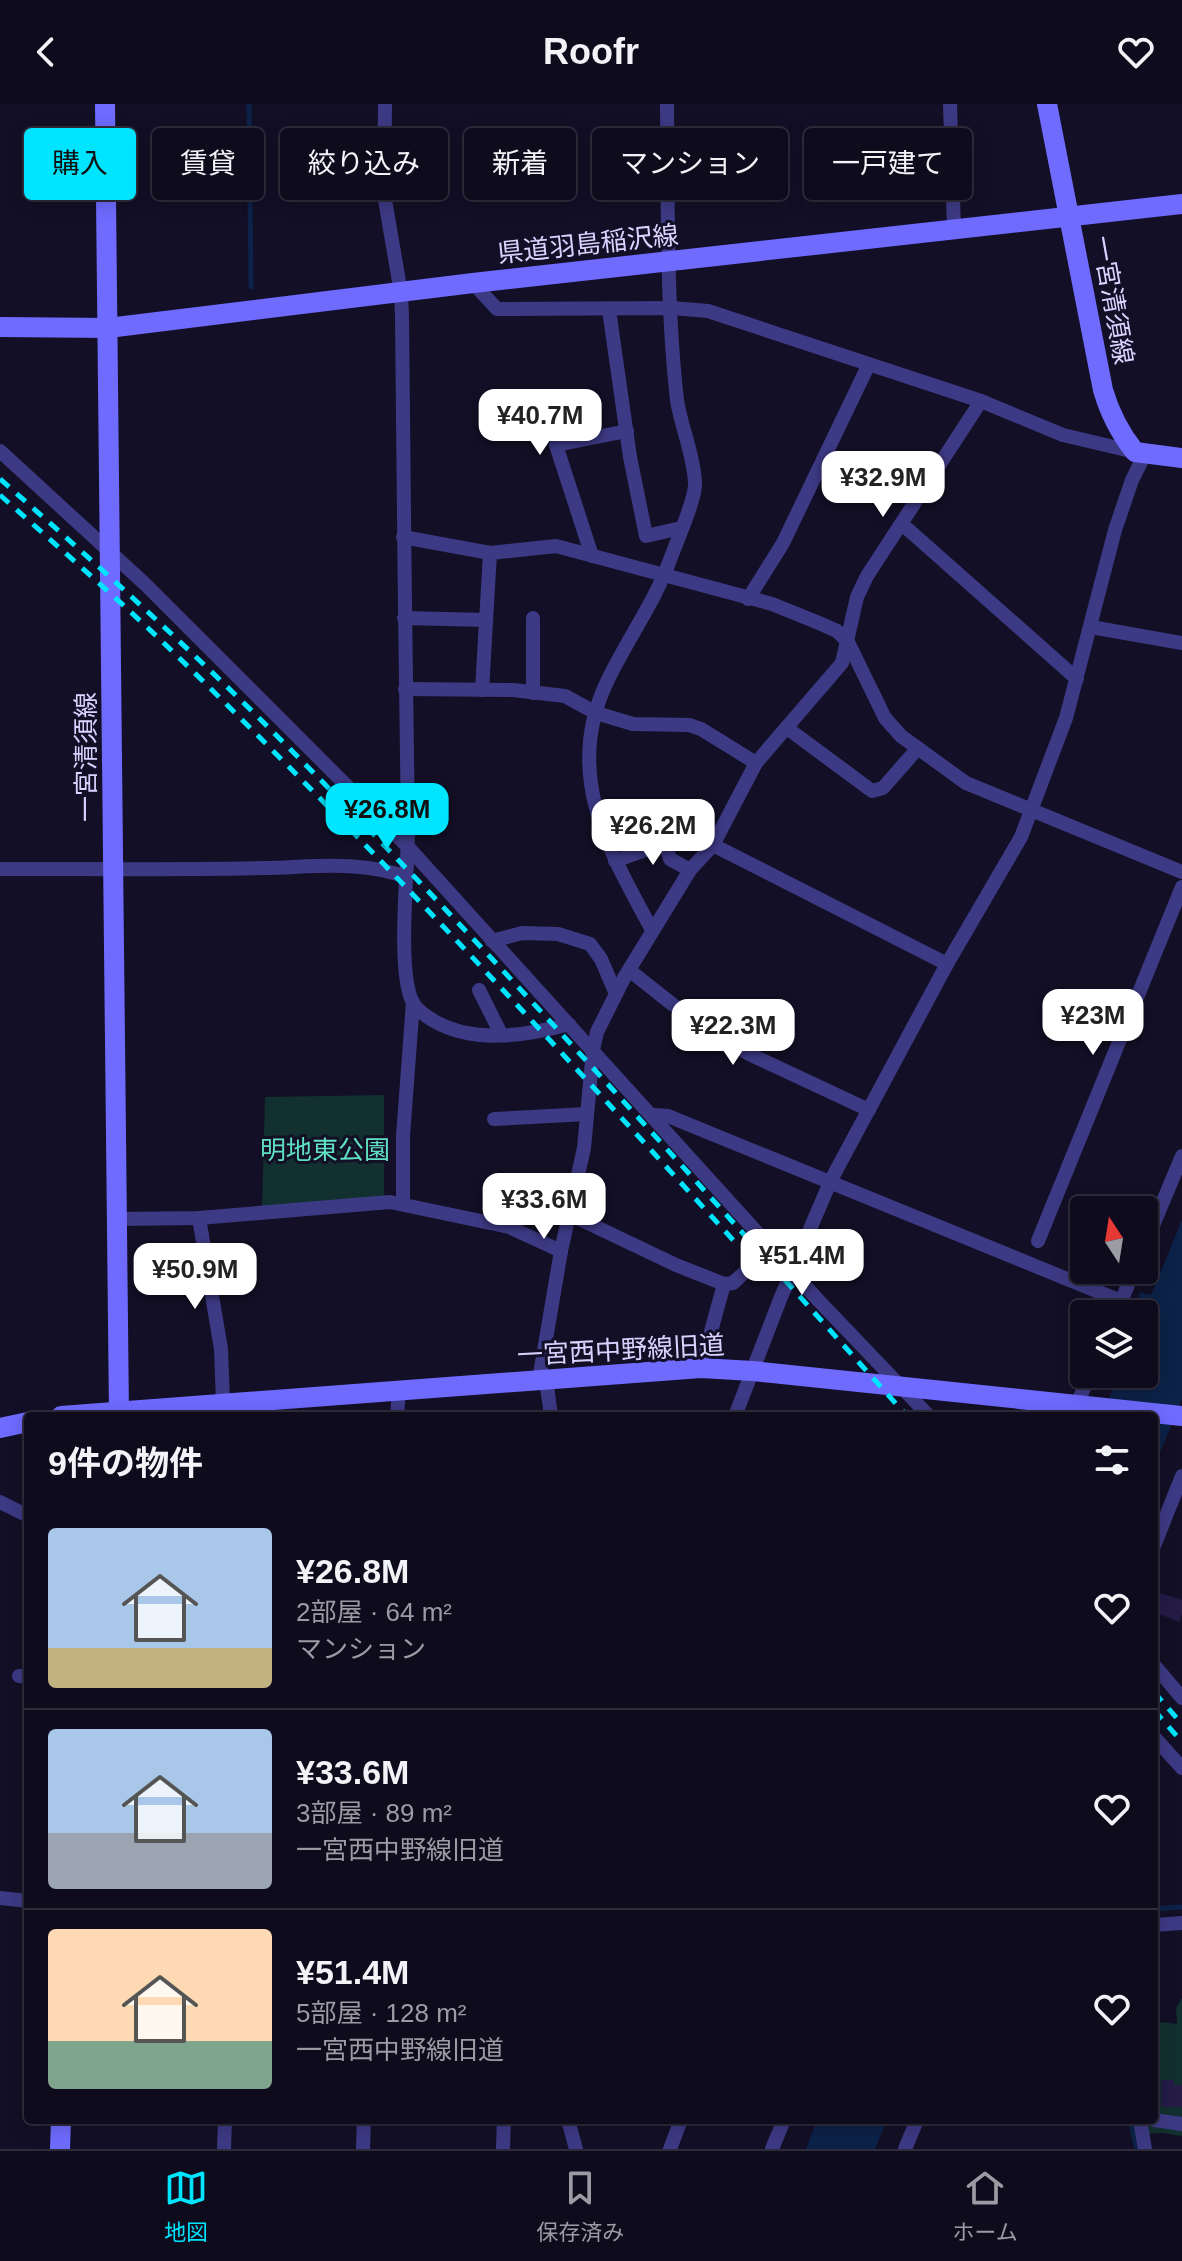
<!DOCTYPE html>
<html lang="ja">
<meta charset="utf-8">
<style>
body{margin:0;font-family:Arial,"Noto Sans JP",sans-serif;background:#171425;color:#f1f3f6;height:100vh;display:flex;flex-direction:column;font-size:30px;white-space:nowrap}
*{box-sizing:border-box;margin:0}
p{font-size:26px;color:#9b9ba3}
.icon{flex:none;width:44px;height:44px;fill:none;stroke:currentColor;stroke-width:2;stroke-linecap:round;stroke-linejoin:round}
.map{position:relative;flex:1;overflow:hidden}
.sheet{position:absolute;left:24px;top:1308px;width:1134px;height:712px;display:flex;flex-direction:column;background:#0e0b1c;border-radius:8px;box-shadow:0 4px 20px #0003,0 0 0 2px #2e2b3b}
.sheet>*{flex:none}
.hud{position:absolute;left:24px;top:24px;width:1134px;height:72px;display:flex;gap:16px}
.needle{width:52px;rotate:348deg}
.fabs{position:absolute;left:1070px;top:1092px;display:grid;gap:16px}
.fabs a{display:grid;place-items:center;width:88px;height:88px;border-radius:8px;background:#0e0b1c;box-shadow:0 4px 20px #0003,0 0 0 2px #2e2b3b;font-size:40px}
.price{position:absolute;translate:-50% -68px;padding:0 18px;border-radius:16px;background:#fff;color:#222;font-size:26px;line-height:52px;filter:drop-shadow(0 2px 4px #0008)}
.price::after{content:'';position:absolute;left:50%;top:48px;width:24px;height:18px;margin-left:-12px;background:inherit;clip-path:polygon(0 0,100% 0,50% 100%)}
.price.selected{background:#00e5ff;color:#111}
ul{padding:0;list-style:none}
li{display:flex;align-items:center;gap:24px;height:200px;padding:0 24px}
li+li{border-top:2px solid #2e2b3b}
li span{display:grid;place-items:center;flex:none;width:224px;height:160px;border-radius:8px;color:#555}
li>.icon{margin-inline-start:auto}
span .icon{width:96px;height:96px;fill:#fffc;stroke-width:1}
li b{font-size:34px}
h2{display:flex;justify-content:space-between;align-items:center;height:96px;padding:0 24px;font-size:34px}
.tag{padding:0 28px;border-radius:8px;background:#0e0b1c;box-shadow:0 4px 20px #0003,0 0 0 2px #2e2b3b;font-size:28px;line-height:72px}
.tag.selected{background:#00e5ff;color:#111}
header{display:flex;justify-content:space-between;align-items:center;height:104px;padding:0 24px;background:#0e0b1c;font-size:36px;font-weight:700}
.dock{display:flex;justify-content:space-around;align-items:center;height:112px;border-top:2px solid #2e2b3b;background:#0e0b1c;font-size:22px;color:#9b9ba3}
.dock a{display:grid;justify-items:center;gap:4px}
.dock .selected{color:#00e5ff}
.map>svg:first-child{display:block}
</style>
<header><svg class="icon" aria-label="back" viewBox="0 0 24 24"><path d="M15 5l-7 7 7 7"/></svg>Roofr<svg class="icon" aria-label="heart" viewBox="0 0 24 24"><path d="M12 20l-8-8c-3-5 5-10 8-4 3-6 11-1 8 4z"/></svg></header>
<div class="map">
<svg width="1182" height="2045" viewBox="0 0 1182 2045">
<rect width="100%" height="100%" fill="#130f26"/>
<g fill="#12302f">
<polygon points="384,991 384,1095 262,1104 265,993"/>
<polygon points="1182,1894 1182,2032 1163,2029 1148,2030 1136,2016 1154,2016 1154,1923 1161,1918 1177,1920 1176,1904"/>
</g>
<g fill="#0c2248">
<polygon points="1182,1116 1182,1295 1154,1363 1154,1312 1102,1312 1119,1270 1144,1270 1144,1210 1148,1199 1138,1195 1140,1188 1151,1191"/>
<polygon points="817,2016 887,2016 875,2045 806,2045"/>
</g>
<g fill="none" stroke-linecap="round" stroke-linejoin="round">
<g stroke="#0c2248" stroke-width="5">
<polyline points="249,0 251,183"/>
<polyline points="1154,1805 1182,1803"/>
<polyline points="1130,2016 1137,2045"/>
</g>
</g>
<g fill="#241b47">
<polygon points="1154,1487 1182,1496 1182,1510 1179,1518 1154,1508"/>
<polygon points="1161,1976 1174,1976 1174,1981 1182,1981 1182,2003 1161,2003"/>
</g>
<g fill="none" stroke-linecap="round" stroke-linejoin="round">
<g stroke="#3d3a85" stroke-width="14">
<path d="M385,0L384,90L401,189L402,213C403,385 406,556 408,728C408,768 397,863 412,897C416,906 426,912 434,917C474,940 526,932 569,920"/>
<polyline points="950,0 954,125"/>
<polyline points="473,179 497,205 671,204 708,207 981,297 1063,331 1135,348"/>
<polyline points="609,206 630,353 646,432 681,424"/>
<polyline points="0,347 145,480 408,743 819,1197 929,1312"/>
<polyline points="902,420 1077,575"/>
<polyline points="403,433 490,449 556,442 772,500 819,519 837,527 848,538 885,614 901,632 966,679 1182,768"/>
<polyline points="592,452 556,341 627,327"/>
<polyline points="748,495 783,439 869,260"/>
<polyline points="404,514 486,516"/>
<polyline points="533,514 533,589"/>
<polyline points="1091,523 1182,539"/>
<polyline points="405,585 513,586 565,592 596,609 633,620 689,621 701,625 756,659"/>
<polyline points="482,586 490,449"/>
<polyline points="787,624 872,687 883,684 918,644"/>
<polyline points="713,741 947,860"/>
<polyline points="615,757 665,739 670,755 690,766"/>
<path d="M0,765C88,765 177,766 265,764C313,763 360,756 406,773"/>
<path d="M652,826C610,748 564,673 605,582C625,538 655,499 671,453C677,437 696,394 695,379C694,351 681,323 677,296C666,198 668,98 667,0"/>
<polyline points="492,837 522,829 558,830 590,840 601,855 616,890"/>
<polyline points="629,866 672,900 747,949 869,1006"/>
<polyline points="479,886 501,930"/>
<polyline points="653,1011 668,1012 1121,1197"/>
<polyline points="494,1015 587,1010"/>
<polyline points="403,1100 403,1032 413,898"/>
<polyline points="569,1110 676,1161 724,1180"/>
<polyline points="199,1114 221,1245 223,1298"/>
<polyline points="117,1115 199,1114 390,1098 509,1123 561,1147"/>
<polyline points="1038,1137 1182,783"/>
<polyline points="1144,1143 1182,1052"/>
<polyline points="1116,1210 1134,1166"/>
<polyline points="701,1264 724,1180 733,1179 772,1143"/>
<polyline points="546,1275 551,1312"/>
<polyline points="539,1276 561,1147 584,1044 593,946 597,928 624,874 690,766 713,741 756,659 842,559 857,493 867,472 981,297"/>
<polyline points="397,1312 399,1286"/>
<polyline points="735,1312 781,1193 831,1076 947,860 1021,733 1066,614 1115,426 1132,376 1145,350"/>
<polyline points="1072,1312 1090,1270"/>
<polyline points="0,1398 28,1412"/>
<polyline points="1154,1442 1182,1372"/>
<polyline points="1154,1561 1182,1594"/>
<polyline points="19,1572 28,1573"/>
<polyline points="1154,1633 1182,1664"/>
<polyline points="0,1794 28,1797"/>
<polyline points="1154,1821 1182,1819"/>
<polyline points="568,2016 576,2045"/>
<polyline points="1140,2016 1145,2045"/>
<polyline points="1154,2016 1182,2020"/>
<polyline points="224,2045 225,2016"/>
<polyline points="363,2045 364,2016"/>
<polyline points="503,2045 504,2016"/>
<polyline points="670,2045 681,2016"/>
<polyline points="772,2045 784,2016"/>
<polyline points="905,2045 917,2016"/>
</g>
<g stroke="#6f6bff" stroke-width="20">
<polyline points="105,0 119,1312"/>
<path d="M1047,0L1103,286C1110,310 1119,328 1135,348L1182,354"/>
<polyline points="0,223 108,224 473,179 1182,100"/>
<polyline points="61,1312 701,1264 753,1267 1182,1312"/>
<polyline points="0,1324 28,1318"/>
<polyline points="60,2045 61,2016"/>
</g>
<g stroke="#00e5ff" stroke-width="5" stroke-dasharray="12 10" stroke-linecap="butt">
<path d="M0,375C89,453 176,532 260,615C485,839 695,1076 907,1312"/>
<path d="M0,391C57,442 115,492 170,545C366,735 550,935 734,1137"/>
<polyline points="1154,1588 1182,1620"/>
<polyline points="1154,1606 1182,1638"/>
</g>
</g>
<g text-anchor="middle" stroke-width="6" stroke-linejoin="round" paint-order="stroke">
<g font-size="26" fill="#d9d4ff" stroke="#130f26">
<text transform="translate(588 140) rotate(-6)" y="9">県道羽島稲沢線</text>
<text transform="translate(1113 196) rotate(80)" y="9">一宮清須線</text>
<text transform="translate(86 653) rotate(-90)" y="9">一宮清須線</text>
<text transform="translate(621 1246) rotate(-3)" y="9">一宮西中野線旧道</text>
</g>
<g font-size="26" fill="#5fe0c0" stroke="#130f26">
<text x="325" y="1055">明地東公園</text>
</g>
</g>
</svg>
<div class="fabs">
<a><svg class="needle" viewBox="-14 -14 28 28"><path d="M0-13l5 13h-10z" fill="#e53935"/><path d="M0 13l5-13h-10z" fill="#9b9ba3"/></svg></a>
<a><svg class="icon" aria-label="layers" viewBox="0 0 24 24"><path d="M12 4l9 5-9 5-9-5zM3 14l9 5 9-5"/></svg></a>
</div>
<b class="price" style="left:540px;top:353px">¥40.7M</b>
<b class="price" style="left:883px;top:415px">¥32.9M</b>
<b class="price selected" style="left:387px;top:747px">¥26.8M</b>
<b class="price" style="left:653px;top:763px">¥26.2M</b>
<b class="price" style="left:1093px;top:953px">¥23M</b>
<b class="price" style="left:733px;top:963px">¥22.3M</b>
<b class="price" style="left:544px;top:1137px">¥33.6M</b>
<b class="price" style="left:802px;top:1193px">¥51.4M</b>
<b class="price" style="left:195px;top:1207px">¥50.9M</b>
<div class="hud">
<a class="tag selected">購入</a>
<a class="tag">賃貸</a>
<a class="tag">絞り込み</a>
<a class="tag">新着</a>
<a class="tag">マンション</a>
<a class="tag">一戸建て</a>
</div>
<section class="sheet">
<h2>9件の物件<svg class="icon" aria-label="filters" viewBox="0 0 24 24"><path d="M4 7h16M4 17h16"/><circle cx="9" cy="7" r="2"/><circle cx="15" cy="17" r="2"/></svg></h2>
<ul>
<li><span style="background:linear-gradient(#a9c7e8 75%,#c2b280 0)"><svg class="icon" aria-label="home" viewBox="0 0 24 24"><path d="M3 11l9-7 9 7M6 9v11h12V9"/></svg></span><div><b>¥26.8M</b><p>2部屋 · 64 m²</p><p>マンション</p></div><svg class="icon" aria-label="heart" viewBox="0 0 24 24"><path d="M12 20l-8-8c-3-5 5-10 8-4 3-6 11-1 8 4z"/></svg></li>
<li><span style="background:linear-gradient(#a9c7e8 65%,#9aa5b1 0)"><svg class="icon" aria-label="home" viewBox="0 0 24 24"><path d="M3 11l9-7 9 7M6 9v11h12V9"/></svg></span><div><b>¥33.6M</b><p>3部屋 · 89 m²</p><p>一宮西中野線旧道</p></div><svg class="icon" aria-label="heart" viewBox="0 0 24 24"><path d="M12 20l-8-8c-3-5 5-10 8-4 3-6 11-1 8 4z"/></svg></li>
<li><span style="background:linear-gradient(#ffd9b3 70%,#7fa58c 0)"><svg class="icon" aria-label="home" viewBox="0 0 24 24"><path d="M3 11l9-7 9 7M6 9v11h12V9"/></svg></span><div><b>¥51.4M</b><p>5部屋 · 128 m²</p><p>一宮西中野線旧道</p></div><svg class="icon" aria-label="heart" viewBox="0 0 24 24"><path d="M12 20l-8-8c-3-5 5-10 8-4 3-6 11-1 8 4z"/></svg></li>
</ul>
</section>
</div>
<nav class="dock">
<a class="selected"><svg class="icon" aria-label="map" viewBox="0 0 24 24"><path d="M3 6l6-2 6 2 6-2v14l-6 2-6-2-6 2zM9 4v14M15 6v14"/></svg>地図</a>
<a><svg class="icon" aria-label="saved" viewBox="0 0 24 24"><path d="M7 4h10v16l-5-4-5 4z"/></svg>保存済み</a>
<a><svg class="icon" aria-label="home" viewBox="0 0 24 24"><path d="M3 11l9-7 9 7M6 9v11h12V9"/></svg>ホーム</a>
</nav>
